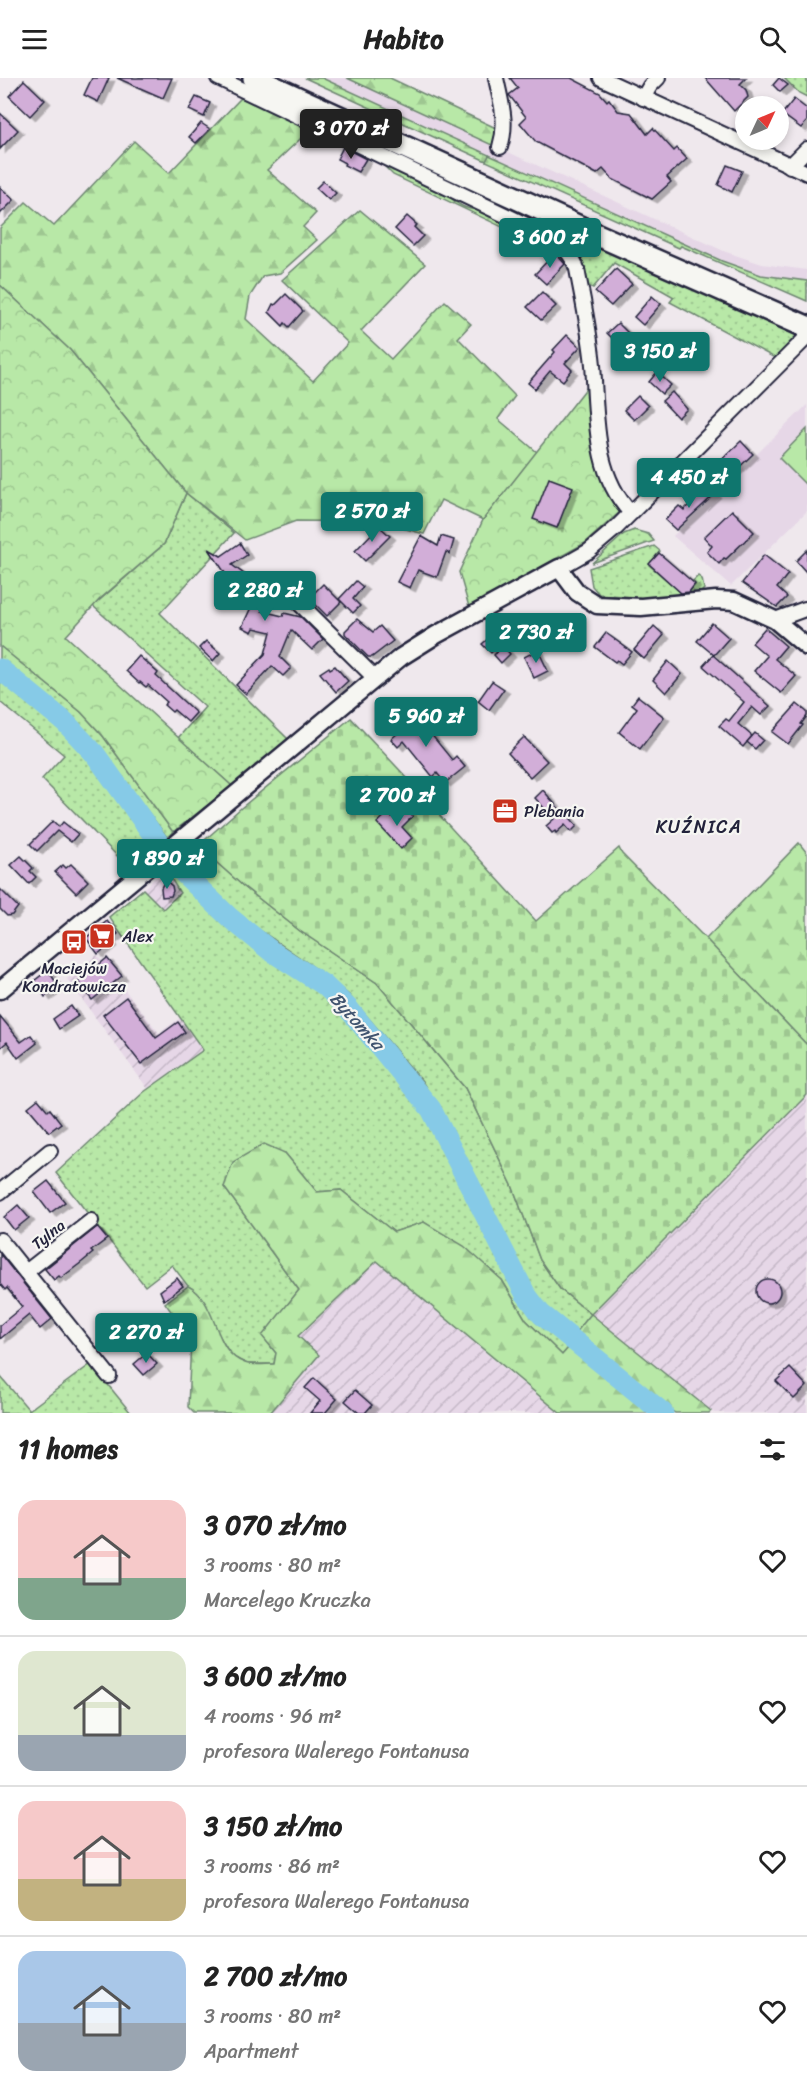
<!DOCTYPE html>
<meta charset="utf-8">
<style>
body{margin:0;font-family:Sriracha,sans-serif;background:#f6f6f6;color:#222;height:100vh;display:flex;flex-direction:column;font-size:22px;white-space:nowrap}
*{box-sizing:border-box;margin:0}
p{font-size:20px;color:#767676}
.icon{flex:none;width:33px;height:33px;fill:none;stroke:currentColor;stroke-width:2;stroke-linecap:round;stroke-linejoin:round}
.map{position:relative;height:1335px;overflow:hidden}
.panel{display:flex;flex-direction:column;background:#fff;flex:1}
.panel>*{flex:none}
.needle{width:39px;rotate:46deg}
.fabs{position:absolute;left:735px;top:18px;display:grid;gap:12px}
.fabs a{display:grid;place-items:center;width:54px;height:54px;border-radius:50%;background:#fff;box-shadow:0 3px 9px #0003;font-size:30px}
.price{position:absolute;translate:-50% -51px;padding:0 14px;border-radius:6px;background:#0f766e;color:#fff;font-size:20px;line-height:39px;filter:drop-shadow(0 2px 3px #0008)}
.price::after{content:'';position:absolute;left:50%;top:36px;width:18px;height:14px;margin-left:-9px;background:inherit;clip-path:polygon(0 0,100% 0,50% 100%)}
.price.selected{background:#222;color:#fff}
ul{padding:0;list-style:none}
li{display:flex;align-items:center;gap:18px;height:150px;padding:0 18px}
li+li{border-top:2px solid #e0e0e0}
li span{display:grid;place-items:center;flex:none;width:168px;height:120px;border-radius:18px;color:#555}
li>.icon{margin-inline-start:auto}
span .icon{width:72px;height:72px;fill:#fffc;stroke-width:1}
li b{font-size:26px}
h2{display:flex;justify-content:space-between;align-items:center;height:72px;padding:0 18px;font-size:26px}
header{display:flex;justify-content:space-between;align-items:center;height:78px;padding:0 18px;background:#fff;font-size:27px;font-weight:700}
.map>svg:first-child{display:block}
</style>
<header><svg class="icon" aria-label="menu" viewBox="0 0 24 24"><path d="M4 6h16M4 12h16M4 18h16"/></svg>Habito<svg class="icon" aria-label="search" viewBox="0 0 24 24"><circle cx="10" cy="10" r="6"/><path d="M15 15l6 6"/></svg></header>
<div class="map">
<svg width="807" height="1335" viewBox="0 0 807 1335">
<defs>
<pattern id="industrial-furrows" width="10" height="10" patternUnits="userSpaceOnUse" patternTransform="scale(1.5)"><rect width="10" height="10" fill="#e6d7e7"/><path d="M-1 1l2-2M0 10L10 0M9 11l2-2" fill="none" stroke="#c5b8c7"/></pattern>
<pattern id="grass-dots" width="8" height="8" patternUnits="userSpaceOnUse" patternTransform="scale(1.5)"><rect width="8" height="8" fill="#b8e8a7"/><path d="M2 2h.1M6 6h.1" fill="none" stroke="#9ec791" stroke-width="1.8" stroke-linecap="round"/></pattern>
<pattern id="forest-firs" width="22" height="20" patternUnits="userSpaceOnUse" patternTransform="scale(1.5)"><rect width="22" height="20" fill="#b8e8a7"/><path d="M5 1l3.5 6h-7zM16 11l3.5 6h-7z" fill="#9ec791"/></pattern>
<pattern id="cemetery-stones" width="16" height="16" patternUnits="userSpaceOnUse" patternTransform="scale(1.5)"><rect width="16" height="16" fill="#b8e8a7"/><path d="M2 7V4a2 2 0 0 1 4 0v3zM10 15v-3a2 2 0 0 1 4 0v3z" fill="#9ec791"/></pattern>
<pattern id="park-crowns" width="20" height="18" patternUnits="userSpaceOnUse" patternTransform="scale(1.5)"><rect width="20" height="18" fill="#b8e8a7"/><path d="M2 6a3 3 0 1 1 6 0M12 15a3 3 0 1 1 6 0" fill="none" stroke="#9ec791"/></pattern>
<filter id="shadow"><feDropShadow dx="5.5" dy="3.5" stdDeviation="0" flood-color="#0004"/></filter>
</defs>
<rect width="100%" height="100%" fill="#efe8ed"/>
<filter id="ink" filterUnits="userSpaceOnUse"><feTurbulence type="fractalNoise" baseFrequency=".0167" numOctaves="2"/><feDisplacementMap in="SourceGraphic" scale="12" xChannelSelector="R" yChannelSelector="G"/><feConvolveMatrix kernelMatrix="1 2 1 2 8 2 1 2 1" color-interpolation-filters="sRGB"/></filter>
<g filter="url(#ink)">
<g fill="#e6d7e7">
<polygon points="322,0 347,0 726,174 762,186 807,192 807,203 761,197 722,183"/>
<polygon points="807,327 807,433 731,508 673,458"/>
</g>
<g fill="url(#industrial-furrows)">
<polygon points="165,791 180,815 163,831 143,811"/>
<polygon points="97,877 159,955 180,940 202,972 148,1011 67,901"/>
<polygon points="807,1017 807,1335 714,1335 591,1236"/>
<polygon points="377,1183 513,1298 560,1335 270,1335 319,1277 298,1259"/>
</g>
<g fill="url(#grass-dots)" stroke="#6d8571" stroke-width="1.5">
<polygon points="784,0 807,0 807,19 799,15"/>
<polygon points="489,77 722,183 761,197 807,203 807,223 681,168 679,170 486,83"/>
<path d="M377,81L446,115C455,125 468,134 482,131L541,160L538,166L393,97Z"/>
<polygon points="483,115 494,122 798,256 775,280 670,224 674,219 614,185 593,210 584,206 577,181 484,124"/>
<polygon points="186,415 234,455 160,535 289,662 232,708 178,660 205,629 93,528 164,466"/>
<polygon points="634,452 648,456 654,463 592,485 624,456"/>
<polygon points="654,468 660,473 649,487 685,518 695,507 693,503 698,498 702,501 704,511 697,518 661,522 599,516 592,508 589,490"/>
<polygon points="0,568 81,634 103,658 173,754 167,759 96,665 80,648 0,583"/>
<polygon points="0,601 52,642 93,683 152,765 126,787 42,701 64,677 0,624"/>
<polygon points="198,768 243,808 300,853 377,905 465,1010 512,1107 540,1182 560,1211 591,1236 574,1257 534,1217 456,1060 422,1003 349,917 321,894 260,852 213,817 177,778"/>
<path d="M168,788C196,818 226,845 258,870C277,885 300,896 318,912C352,942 380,979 408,1014C439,1055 462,1102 485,1148C498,1175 508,1204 526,1229C537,1244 554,1256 569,1269L562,1277L526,1242L502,1202L424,1144L394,1154L341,1112L317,1114L285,1075L224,1109L299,1212L263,1258L276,1275L274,1286H247L231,1278L193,1211L188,1208L172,1187L145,1208L56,1095L144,1014L203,972L109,839L143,811L163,831L180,815L165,791Z"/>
<polygon points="91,1286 131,1335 0,1335 0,1298 29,1332"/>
</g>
<g fill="url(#forest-firs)" stroke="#6d8571" stroke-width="1.5">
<polygon points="305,0 322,0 489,77 486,83"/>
<polygon points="347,0 390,0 498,51 494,68"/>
<polygon points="241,20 312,50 267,92 316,135 303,149 317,162 280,195 263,198 250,218 246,241 313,303 348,265 282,202 360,132 425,186 361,253 391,281 445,223 471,246 458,260 515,318 498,341 537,374 483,442 441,422 424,456 381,444 296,443 245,462 186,415 70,272 0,207 0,150 26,124 54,148 134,63 169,95"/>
<polygon points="799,765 807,775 807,967 706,861"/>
<path d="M264,1066L285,1075L317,1114L341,1112L394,1154L424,1144L464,1168L502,1202L526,1242L562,1277L569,1269L653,1335H560L377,1183L298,1258L319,1277L270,1335H194L188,1329L191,1261L165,1225L188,1208C219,1223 212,1274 245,1285C254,1288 265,1286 274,1286L276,1275L262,1258L299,1212L224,1109L233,1084Z"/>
<polygon points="591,1236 711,1333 709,1335 675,1335 653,1320 574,1257"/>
</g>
<polygon fill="url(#cemetery-stones)" stroke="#6d8571" stroke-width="1.5" points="351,640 409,702 417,704 419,712 439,734 440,738 536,843 619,770 622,776 706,861 807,967 807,1017 591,1236 560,1211 540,1182 512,1107 465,1010 377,905 300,853 243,808 198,768 241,730"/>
<g fill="url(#park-crowns)" stroke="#6d8571" stroke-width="1.5">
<polygon points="0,207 70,272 186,415 164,466 100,521 66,558 232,708 173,754 103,658 81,634 0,568"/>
<polygon points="588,308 622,432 585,465 469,529 459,494 483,442"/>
</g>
<polygon fill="#b8e8a7" stroke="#6d8571" stroke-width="1.5" points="807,351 807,404 805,406 779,380"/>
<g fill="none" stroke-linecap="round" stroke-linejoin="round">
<polyline stroke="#86cae7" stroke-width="21" points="0,591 65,644 95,676 174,786 230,840 271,873 324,907 347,929 431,1031 525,1215 541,1236 663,1335"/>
</g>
<g fill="#d2aed8" stroke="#22223b" stroke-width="1.5" filter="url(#shadow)">
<polygon points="92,0 109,0 98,24 84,17"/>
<polygon points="117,0 172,0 163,20"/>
<polygon points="510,0 571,0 600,15 607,23 609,21 618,33 631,35 647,56 653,50 674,73 677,70 687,81 667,99 671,104 652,121 612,101 603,91 597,96 536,64 520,45 526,39 509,17 518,10"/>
<polygon points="705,0 746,0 740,6 746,12 748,19 734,33"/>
<polygon points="779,0 788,7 780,14 773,7"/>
<polygon points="24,2 45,22 30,38 9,18"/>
<polygon points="196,19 210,25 204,39 189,32"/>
<polygon points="794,21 807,31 807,43 801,50 782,36"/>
<polygon points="0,35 18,52 0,71"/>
<polygon points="201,45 210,51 196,65 189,59"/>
<polygon points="343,69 366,81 358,94 344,87 345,85 337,81"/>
<polygon points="727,87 742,93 732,114 718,107"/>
<polygon points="323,103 336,115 329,122 316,110"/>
<polygon points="0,109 14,122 0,136"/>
<polygon points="407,138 417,147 414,149 423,158 413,168 395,151"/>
<polygon points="555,175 565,186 546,206 535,196"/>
<polygon points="616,191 632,206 611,228 595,214"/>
<polygon points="542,214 556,228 541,242 527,229"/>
<polygon points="286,216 303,233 289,249 285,245 283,248 269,234 273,226 275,227"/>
<polygon points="652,218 661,226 643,247 634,239"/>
<polygon points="618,245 628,255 617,265 607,255"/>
<polygon points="567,257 580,269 565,285 572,292 563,303 550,293 535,311 528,305 555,274 553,272"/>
<polygon points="657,294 671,307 662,316 649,304"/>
<polygon points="672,314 687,331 678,340 662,323"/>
<polygon points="638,318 648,328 634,342 624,332"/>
<polygon points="741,363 753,376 726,402 714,389"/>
<polygon points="549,400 573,409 557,450 533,441"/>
<polygon points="707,408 715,416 676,452 665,442 679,428 684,432"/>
<polygon points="732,432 754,454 726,481 724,480 719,486 707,474 712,468 704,459"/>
<polygon points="379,448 390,458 365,483 355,473"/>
<polygon points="421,458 438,468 441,458 454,462 450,476 446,474 437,499 418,492 410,510 397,504"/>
<polygon points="240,465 247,477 232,487 260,508 253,517 268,522 262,533 283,538 284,535 301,539 323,561 312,572 291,552 280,579 291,590 283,598 272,588 246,616 236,607 265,576 271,554 254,550 252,554 242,549 252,527 244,523 248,514 229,501 209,471 221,478"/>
<polygon points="807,472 807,495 796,483"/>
<polygon points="659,475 695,506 689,514 681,515 649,486"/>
<polygon points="764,477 788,496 777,510 787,519 777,529 742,505"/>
<polygon points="356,503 363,509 353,521 360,528 353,535 339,521"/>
<polygon points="323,506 341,524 327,538 309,520"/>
<polygon points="357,541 373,554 380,548 393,563 372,579 368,579 345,556 345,553"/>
<polygon points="570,541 575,559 551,565 547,547"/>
<polygon points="712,545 729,560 714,577 697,563"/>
<polygon points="654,548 664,557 644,581 634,572"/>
<polygon points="765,550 786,568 775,581 796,598 781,615 754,593 767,578 752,565"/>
<polygon points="606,555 632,574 622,586 617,582 615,584 595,569"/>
<polygon points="489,560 497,568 491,575 482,566"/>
<polygon points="206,563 220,575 213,583 199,570"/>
<polygon points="503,568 510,576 501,585 494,577"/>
<polygon points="538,572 548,593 534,600 524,579"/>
<polygon points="713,577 770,628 761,637 752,629 738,646 752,658 743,669 719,648 726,641 729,643 744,624 703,588"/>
<polygon points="139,578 158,595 156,598 196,635 188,644 174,632 172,634 164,627 167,624 148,607 146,609 140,604 139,605 126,593"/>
<polygon points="668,583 682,596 666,615 653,602"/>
<polygon points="335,588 348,603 336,614 320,595 329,589 330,591"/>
<polygon points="492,603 504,611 489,632 478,623"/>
<polygon points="638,618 664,639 640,671 619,654 637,630 632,626"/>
<polygon points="797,626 807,634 807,638 801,646 803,647 788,666 772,654"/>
<polygon points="408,634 410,637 413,634 452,682 456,678 465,689 445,705 437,695 433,699 404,663 398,669 391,661 398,655 394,650 398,648 395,645"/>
<polygon points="755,655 763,662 755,671 747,664"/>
<polygon points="524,659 547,683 530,699 508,675"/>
<polygon points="404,703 414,707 416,717 406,714"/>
<polygon points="543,712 565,738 567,736 577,748 571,754 565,747 556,755 555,753 552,755 546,748 554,741 535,720"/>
<polygon points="404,728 413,738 402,749 412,760 401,771 377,745 388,735 392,739"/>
<polygon points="53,743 59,749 63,744 78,756 71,764 57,753 37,773 30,766"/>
<polygon points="21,778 33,790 30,793 36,799 29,806 11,787"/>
<polygon points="71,786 88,803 76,815 55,794 63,787 66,790"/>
<polygon points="165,802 172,808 173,813 171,818 162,819 161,810"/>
<polygon points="0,811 18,829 12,837 7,838 0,831"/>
<polygon points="107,843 118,856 110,862 112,865 98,876 86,860"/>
<polygon points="107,880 122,898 92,922 78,904"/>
<polygon points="48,892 59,909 45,919 34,903"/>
<polygon points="126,919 156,960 178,944 185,954 141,986 103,937"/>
<polygon points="71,928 78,938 59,951 53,941"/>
<polygon points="0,938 21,964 31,957 37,965 18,980 7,964 0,970"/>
<polygon points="38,1021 48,1033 50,1031 61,1045 49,1054 28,1029"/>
<polygon points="48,1103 65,1124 50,1135 34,1114"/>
<polygon points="18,1127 29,1140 14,1152 4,1139"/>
<polygon points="97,1149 107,1161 91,1173 93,1175 82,1184 61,1200 59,1198 54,1202 45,1191"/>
<polygon points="0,1176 52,1241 40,1251 29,1237 0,1261 0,1247 22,1229 7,1210 5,1212 0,1206"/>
<polygon points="177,1200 183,1208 164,1222 160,1213"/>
<circle cx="768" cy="1213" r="12"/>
<polygon points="147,1275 157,1286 144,1297 134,1286"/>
<polygon points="790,1290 807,1308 794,1321 776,1303"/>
<polygon points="314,1300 337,1321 325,1335 310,1335 320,1323 305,1310"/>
<polygon points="355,1312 372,1327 365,1335 359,1335 345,1323"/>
</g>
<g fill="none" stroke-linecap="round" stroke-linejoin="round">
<defs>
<g id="minor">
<path d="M218,0L547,157C561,166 572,175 577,191C583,223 590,255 593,287C597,338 593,395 631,435"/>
<path d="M496,0C501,25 508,44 500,69"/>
<polyline points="601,0 807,95"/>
<polyline points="643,20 650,8 658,0"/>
<polyline points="790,88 807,71"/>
<polyline points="559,490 589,473 616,450 807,259"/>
<polyline points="296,522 375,600"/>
<polyline points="775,542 805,531"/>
<polyline points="0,1114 50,1073"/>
<polyline points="0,1162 109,1298"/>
<polyline points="26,1194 91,1143"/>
</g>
<polyline id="tertiary" points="0,912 401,579 436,557 559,490 577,514 597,527 641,529 716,522 734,523 775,542 807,569"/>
<polyline id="primary" points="254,0 584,151 807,249"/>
</defs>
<use href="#minor" stroke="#22223b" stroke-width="18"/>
<use href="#tertiary" stroke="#22223b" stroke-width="21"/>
<use href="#primary" stroke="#22223b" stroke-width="26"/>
<use href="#minor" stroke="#f6f6f2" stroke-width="14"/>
<use href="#tertiary" stroke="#f6f6f2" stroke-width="16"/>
<use href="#primary" stroke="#f6f6f2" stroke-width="21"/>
</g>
</g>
<defs>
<symbol id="office-square" viewBox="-11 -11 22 22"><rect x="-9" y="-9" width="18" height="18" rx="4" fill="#c8321e" stroke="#f6f6f2"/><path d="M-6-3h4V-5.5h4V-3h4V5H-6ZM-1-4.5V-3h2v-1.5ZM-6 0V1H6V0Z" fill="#fff"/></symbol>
<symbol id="supermarket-square" viewBox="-11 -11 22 22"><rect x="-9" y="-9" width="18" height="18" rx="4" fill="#c8321e" stroke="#f6f6f2"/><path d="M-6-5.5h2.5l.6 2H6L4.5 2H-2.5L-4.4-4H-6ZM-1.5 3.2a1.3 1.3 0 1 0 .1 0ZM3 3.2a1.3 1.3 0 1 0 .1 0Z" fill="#fff"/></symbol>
<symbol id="bus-square" viewBox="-11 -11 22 22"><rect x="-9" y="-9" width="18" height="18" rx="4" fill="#c8321e" stroke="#f6f6f2"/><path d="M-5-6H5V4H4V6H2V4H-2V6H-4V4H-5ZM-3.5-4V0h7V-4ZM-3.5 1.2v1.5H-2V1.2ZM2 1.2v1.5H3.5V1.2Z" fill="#fff"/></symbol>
</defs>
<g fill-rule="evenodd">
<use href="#office-square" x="490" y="718" width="30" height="30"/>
<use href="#supermarket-square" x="87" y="843" width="30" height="30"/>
<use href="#bus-square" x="59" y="849" width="30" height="30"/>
</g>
<g text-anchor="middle" stroke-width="4.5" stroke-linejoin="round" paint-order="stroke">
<g font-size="16" fill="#22223b" stroke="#f6f6f2" text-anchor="start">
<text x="524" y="739">Plebania</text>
<text x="122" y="864">Alex</text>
<text x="74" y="896" text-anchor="middle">Maciejów<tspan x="74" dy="18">Kondratowicza</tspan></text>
</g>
<g font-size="16" fill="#22223b" stroke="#f6f6f2">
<text transform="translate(48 1156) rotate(-38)" y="6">Tylna</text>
</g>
<g font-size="18" letter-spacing="1.5" fill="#22223b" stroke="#f6f6f2">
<text x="699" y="755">KUŹNICA</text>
</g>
<g font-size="18" font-style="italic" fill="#40546f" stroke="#f6f6f2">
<text transform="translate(357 943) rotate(48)" y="6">Bytomka</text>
</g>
</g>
</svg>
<div class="fabs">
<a><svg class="needle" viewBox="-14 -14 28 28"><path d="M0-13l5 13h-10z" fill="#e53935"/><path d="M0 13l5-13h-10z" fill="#767676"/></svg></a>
</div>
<b class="price selected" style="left:351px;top:82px">3 070 zł</b>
<b class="price" style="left:550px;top:191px">3 600 zł</b>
<b class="price" style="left:660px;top:305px">3 150 zł</b>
<b class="price" style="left:689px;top:431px">4 450 zł</b>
<b class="price" style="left:372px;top:465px">2 570 zł</b>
<b class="price" style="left:265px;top:544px">2 280 zł</b>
<b class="price" style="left:536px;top:586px">2 730 zł</b>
<b class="price" style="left:426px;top:670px">5 960 zł</b>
<b class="price" style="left:397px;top:749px">2 700 zł</b>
<b class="price" style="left:167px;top:812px">1 890 zł</b>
<b class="price" style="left:146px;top:1286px">2 270 zł</b>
</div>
<section class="panel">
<h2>11 homes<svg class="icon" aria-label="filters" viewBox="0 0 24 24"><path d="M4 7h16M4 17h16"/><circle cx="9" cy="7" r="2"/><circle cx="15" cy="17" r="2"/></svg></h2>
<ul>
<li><span style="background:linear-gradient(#f6c9c9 65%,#7fa58c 0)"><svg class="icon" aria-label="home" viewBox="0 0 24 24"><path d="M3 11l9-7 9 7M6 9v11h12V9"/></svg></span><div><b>3 070 zł/mo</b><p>3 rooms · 80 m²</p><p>Marcelego Kruczka</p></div><svg class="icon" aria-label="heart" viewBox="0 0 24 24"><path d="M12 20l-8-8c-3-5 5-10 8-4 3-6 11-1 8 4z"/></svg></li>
<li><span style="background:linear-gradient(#dfe7d0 70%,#9aa5b1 0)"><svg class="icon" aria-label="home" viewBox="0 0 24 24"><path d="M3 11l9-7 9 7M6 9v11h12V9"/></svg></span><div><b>3 600 zł/mo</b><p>4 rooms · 96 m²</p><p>profesora Walerego Fontanusa</p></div><svg class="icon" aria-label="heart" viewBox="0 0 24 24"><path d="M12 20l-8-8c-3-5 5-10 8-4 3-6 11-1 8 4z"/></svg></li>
<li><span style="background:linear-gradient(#f6c9c9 65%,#c2b280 0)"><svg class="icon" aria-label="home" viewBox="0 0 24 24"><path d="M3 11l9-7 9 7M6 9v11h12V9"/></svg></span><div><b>3 150 zł/mo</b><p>3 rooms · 86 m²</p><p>profesora Walerego Fontanusa</p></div><svg class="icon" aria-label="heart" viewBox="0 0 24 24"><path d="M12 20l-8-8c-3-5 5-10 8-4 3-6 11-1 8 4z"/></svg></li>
<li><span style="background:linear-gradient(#a9c7e8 60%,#9aa5b1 0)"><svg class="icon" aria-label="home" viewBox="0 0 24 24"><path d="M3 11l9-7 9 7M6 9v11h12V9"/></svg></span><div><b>2 700 zł/mo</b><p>3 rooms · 80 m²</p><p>Apartment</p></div><svg class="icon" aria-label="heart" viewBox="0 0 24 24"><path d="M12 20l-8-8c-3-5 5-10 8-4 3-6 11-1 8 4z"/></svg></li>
</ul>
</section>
